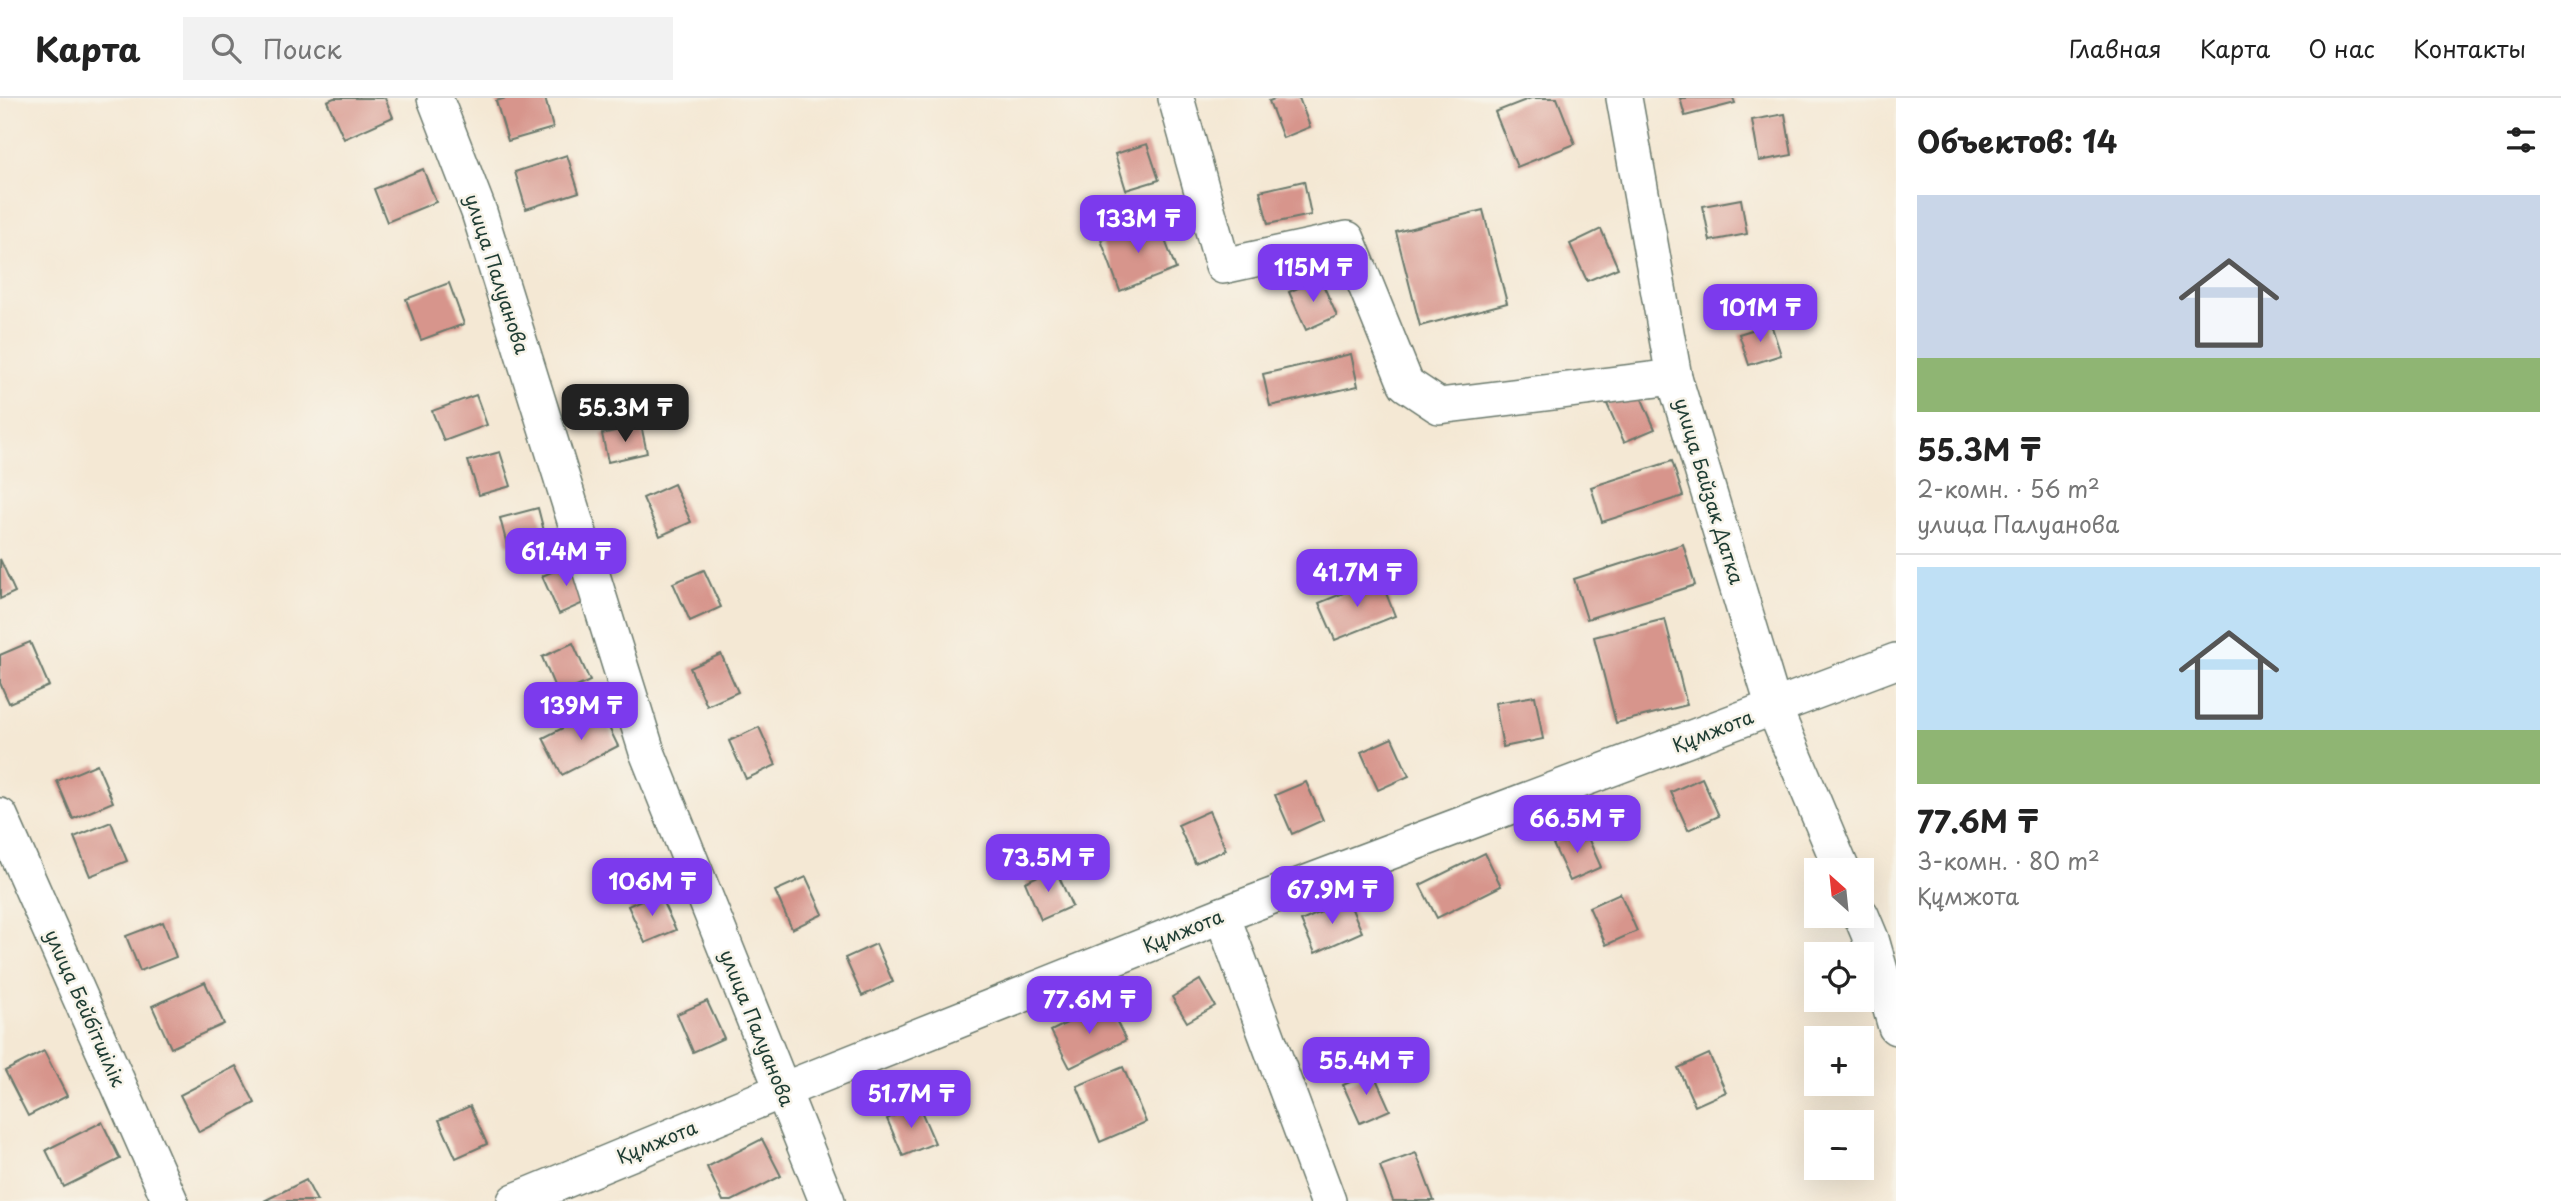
<!DOCTYPE html>
<html lang="ru">
<meta charset="utf-8">
<style>
body{margin:0;font-family:"Playpen Sans",sans-serif;background:#f2f2f2;color:#222;height:100vh;display:flex;flex-direction:column;font-size:26px;white-space:nowrap}
*{box-sizing:border-box;margin:0}
p{font-size:23px;color:#767676}
.icon{flex:none;width:38px;height:38px;fill:none;stroke:currentColor;stroke-width:2;stroke-linecap:round;stroke-linejoin:round}
.map{position:relative;flex:1;overflow:hidden}
.side{display:flex;flex-direction:column;background:#fff;width:665px}
.side>*{flex:none}
.needle{width:46px;rotate:333deg}
.buttons{position:absolute;left:1804px;top:760px;display:grid;gap:14px}
.buttons a{display:grid;place-items:center;width:70px;height:70px;border-radius:0px;background:#fff;box-shadow:0 7px 28px #0002;font-size:35px}
.price{position:absolute;translate:-50% -60px;padding:0 16px;border-radius:14px;background:#7c3aed;color:#fff;font-size:23px;line-height:46px;filter:drop-shadow(0 2px 4px #0008)}
.price::after{content:'';position:absolute;left:50%;top:42px;width:21px;height:16px;margin-left:-10px;background:inherit;clip-path:polygon(0 0,100% 0,50% 100%)}
.price.on{background:#222;color:#fff}
ul{padding:0;list-style:none}
li{display:grid;align-content:center;gap:14px;height:371px;padding:0 21px}
li+li{border-top:2px solid #e0e0e0}
li span{display:grid;place-items:center;height:217px;border-radius:0px;color:#555}
li>.icon{margin-inline-start:auto}
span .icon{width:126px;height:126px;fill:#fffc;stroke-width:1}
li b{font-size:30px}
h2{display:flex;justify-content:space-between;align-items:center;height:84px;padding:0 21px;font-size:30px}
header{display:flex;align-items:center;gap:42px;box-sizing:border-box;height:98px;padding:0 35px;background:#fff;border-bottom:2px solid #e0e0e0}
header strong{font-size:33px}
nav{display:flex;gap:38px;margin-inline-start:auto;font-size:24px}
.search{width:490px;height:63px;background:#f2f2f2;display:flex;align-items:center;gap:18px;box-sizing:border-box;padding:0 24px;border-radius:0px;color:#767676;font-size:26px}
main{display:flex;flex:1;min-height:0}
.map>svg:first-child{display:block}
</style>
<header>
<strong>Карта</strong>
<div class="search"><svg class="icon" aria-label="search" viewBox="0 0 24 24"><circle cx="10" cy="10" r="6"/><path d="M15 15l6 6"/></svg>Поиск</div>
<nav><a>Главная</a><a>Карта</a><a>О нас</a><a>Контакты</a></nav>
</header>
<main>
<div class="map">
<svg width="1896" height="1103" viewBox="0 0 1896 1103">
<rect width="100%" height="100%" fill="#f7f3e8"/>
<filter id="ink" filterUnits="userSpaceOnUse"><feTurbulence type="fractalNoise" baseFrequency=".0143" numOctaves="2"/><feDisplacementMap in="SourceGraphic" scale="14" xChannelSelector="R" yChannelSelector="G"/><feConvolveMatrix kernelMatrix="1 2 1 2 8 2 1 2 1" color-interpolation-filters="sRGB"/></filter>
<filter id="wash" filterUnits="userSpaceOnUse"><feTurbulence type="fractalNoise" baseFrequency=".00686" numOctaves="4" result="noise"/><feDisplacementMap in="SourceGraphic" scale="28" xChannelSelector="R" yChannelSelector="G"/><feGaussianBlur stdDeviation="1.57" result="paint"/><feColorMatrix in="noise" values="0 0 0 0 0 0 0 0 0 0 0 0 0 0 0 0 0 1.4 0 .05"/><feComposite in="paint" operator="in"/></filter>
<g filter="url(#wash)">
<rect width="100%" height="100%" fill="#f4e8d4"/>
<g id="blocks">
<g fill="#d7958c">
<polygon points="334,0 385,0 393,19 344,41 327,3"/>
<polygon points="506,0 545,0 553,30 508,43 496,3"/>
<polygon points="1277,0 1299,0 1310,29 1283,40 1269,3"/>
<polygon points="1531,0 1557,0 1575,46 1517,69 1495,14"/>
<polygon points="1680,0 1733,0 1735,5 1685,18"/>
<polygon points="1785,16 1792,57 1759,63 1752,22"/>
<polygon points="1147,46 1159,82 1126,92 1115,56"/>
<polygon points="567,57 579,94 526,111 515,74"/>
<polygon points="423,71 436,104 387,124 374,91"/>
<polygon points="1304,83 1311,117 1268,126 1260,93"/>
<polygon points="1741,101 1747,136 1710,143 1703,108"/>
<polygon points="1483,112 1507,205 1420,228 1396,134"/>
<polygon points="1157,121 1176,171 1120,193 1101,142"/>
<polygon points="1601,131 1618,170 1587,183 1570,146"/>
<polygon points="1320,180 1337,218 1306,232 1289,194"/>
<polygon points="449,185 464,226 421,242 406,201"/>
<polygon points="1771,226 1781,257 1749,267 1739,236"/>
<polygon points="1351,256 1358,288 1270,308 1263,276"/>
<polygon points="1638,292 1655,331 1624,344 1607,306"/>
<polygon points="476,297 487,327 444,343 432,313"/>
<polygon points="641,327 647,355 608,364 602,336"/>
<polygon points="500,354 511,388 479,397 468,363"/>
<polygon points="1672,363 1683,398 1602,424 1591,389"/>
<polygon points="674,386 691,424 660,438 643,400"/>
<polygon points="538,410 545,437 507,447 500,420"/>
<polygon points="1683,446 1695,487 1587,521 1574,481"/>
<polygon points="0,461 15,494 0,501"/>
<polygon points="573,465 590,502 559,516 542,478"/>
<polygon points="704,472 721,509 690,523 673,485"/>
<polygon points="1380,480 1395,518 1335,542 1319,505"/>
<polygon points="1665,521 1687,607 1616,625 1594,539"/>
<polygon points="30,544 49,588 9,605 0,585 0,557"/>
<polygon points="573,545 590,583 558,597 542,559"/>
<polygon points="721,556 738,594 707,608 690,570"/>
<polygon points="1535,598 1543,641 1503,649 1495,605"/>
<polygon points="600,611 618,648 562,677 543,640"/>
<polygon points="759,629 776,667 746,681 729,643"/>
<polygon points="1392,640 1409,678 1378,692 1361,654"/>
<polygon points="97,666 113,704 73,721 57,683"/>
<polygon points="1702,680 1719,718 1688,732 1671,694"/>
<polygon points="1306,684 1323,722 1292,736 1275,697"/>
<polygon points="1209,713 1226,752 1195,765 1178,727"/>
<polygon points="111,724 127,763 90,778 74,739"/>
<polygon points="1584,731 1601,769 1570,783 1553,746"/>
<polygon points="1485,755 1501,788 1437,820 1420,787"/>
<polygon points="1055,770 1072,808 1041,822 1025,784"/>
<polygon points="806,779 823,816 792,831 775,793"/>
<polygon points="658,794 676,832 645,845 628,808"/>
<polygon points="1620,795 1637,833 1606,847 1589,809"/>
<polygon points="1348,802 1362,834 1315,855 1301,823"/>
<polygon points="163,824 176,859 140,873 126,838"/>
<polygon points="876,846 893,884 862,898 845,860"/>
<polygon points="1200,882 1215,908 1187,924 1172,899"/>
<polygon points="205,884 224,926 171,950 152,908"/>
<polygon points="707,903 724,940 693,954 677,916"/>
<polygon points="1107,905 1126,942 1070,970 1051,933"/>
<polygon points="44,953 67,998 28,1018 5,973"/>
<polygon points="1709,956 1726,994 1695,1008 1678,970"/>
<polygon points="236,968 255,1005 199,1034 180,997"/>
<polygon points="1123,969 1146,1024 1100,1044 1077,988"/>
<polygon points="1373,974 1390,1012 1360,1025 1343,987"/>
<polygon points="918,1006 935,1045 903,1058 887,1021"/>
<polygon points="470,1008 487,1046 456,1060 439,1022"/>
<polygon points="102,1024 120,1061 64,1089 46,1052"/>
<polygon points="762,1041 781,1078 732,1103 723,1103 707,1069"/>
<polygon points="1416,1055 1434,1103 1393,1103 1380,1068"/>
<polygon points="306,1082 317,1103 264,1103"/>
</g>
</g>
</g>
<g filter="url(#ink)">
<use href="#blocks" fill-opacity="0" stroke="#6a796c" stroke-width="2"/>
<g fill="none" stroke-linecap="round" stroke-linejoin="round">
<defs>
<g id="street">
<polyline points="435,0 479,114 647,654 827,1103"/>
<polyline points="1176,0 1223,168 1347,141 1406,286 1439,308 1674,279"/>
<polyline points="1624,0 1674,279 1774,610 1842,772"/>
<polyline points="0,718 170,1103"/>
<polyline points="1222,817 1328,1103"/>
<polyline points="1861,817 1871,841 1896,929"/>
<polyline points="515,1103 781,993 1222,817 1896,563"/>
</g>
</defs>
<use href="#street" stroke="#6a796c" stroke-width="38"/>
<use href="#street" stroke="#fff" stroke-width="35"/>
</g>
</g>
<g text-anchor="middle" stroke-width="5" stroke-linejoin="round" paint-order="stroke">
<g font-size="19" fill="#1f3d34" stroke="#f7f3e8">
<text transform="translate(497 176) rotate(72)" y="7">улица Палуанова</text>
<text transform="translate(1709 393) rotate(73)" y="7">улица Байзак Датка</text>
<text transform="translate(1713 633) rotate(-21)" y="7">Құмжота</text>
<text transform="translate(1183 833) rotate(-22)" y="7">Құмжота</text>
<text transform="translate(85 910) rotate(66)" y="7">улица Бейбітшілік</text>
<text transform="translate(757 930) rotate(68)" y="7">улица Палуанова</text>
<text transform="translate(657 1044) rotate(-22)" y="7">Құмжота</text>
</g>
</g>
</svg>
<div class="buttons">
<a><svg class="needle" viewBox="-14 -14 28 28"><path d="M0-13l5 13h-10z" fill="#e53935"/><path d="M0 13l5-13h-10z" fill="#767676"/></svg></a>
<a><svg class="icon" aria-label="locate" viewBox="0 0 24 24"><circle cx="12" cy="12" r="6"/><path d="M12 2v4M12 18v4M2 12h4M18 12h4"/></svg></a>
<a>+</a>
<a>−</a>
</div>
<b class="price" style="left:1138px;top:157px">133M ₸</b>
<b class="price" style="left:1313px;top:206px">115M ₸</b>
<b class="price" style="left:1760px;top:246px">101M ₸</b>
<b class="price on" style="left:625px;top:346px">55.3M ₸</b>
<b class="price" style="left:566px;top:490px">61.4M ₸</b>
<b class="price" style="left:1357px;top:511px">41.7M ₸</b>
<b class="price" style="left:581px;top:644px">139M ₸</b>
<b class="price" style="left:1577px;top:757px">66.5M ₸</b>
<b class="price" style="left:1048px;top:796px">73.5M ₸</b>
<b class="price" style="left:652px;top:820px">106M ₸</b>
<b class="price" style="left:1332px;top:828px">67.9M ₸</b>
<b class="price" style="left:1089px;top:938px">77.6M ₸</b>
<b class="price" style="left:1366px;top:999px">55.4M ₸</b>
<b class="price" style="left:911px;top:1032px">51.7M ₸</b>
</div>
<section class="side">
<h2>Объектов: 14<svg class="icon" aria-label="filters" viewBox="0 0 24 24"><path d="M4 7h16M4 17h16"/><circle cx="9" cy="7" r="2"/><circle cx="15" cy="17" r="2"/></svg></h2>
<ul>
<li><span style="background:linear-gradient(#c9d6e8 75%,#8fb573 0)"><svg class="icon" aria-label="home" viewBox="0 0 24 24"><path d="M3 11l9-7 9 7M6 9v11h12V9"/></svg></span><div><b>55.3M ₸</b><p>2-комн. · 56 m²</p><p>улица Палуанова</p></div></li>
<li><span style="background:linear-gradient(#bfe0f5 75%,#8fb573 0)"><svg class="icon" aria-label="home" viewBox="0 0 24 24"><path d="M3 11l9-7 9 7M6 9v11h12V9"/></svg></span><div><b>77.6M ₸</b><p>3-комн. · 80 m²</p><p>Құмжота</p></div></li>
</ul>
</section>
</main>
